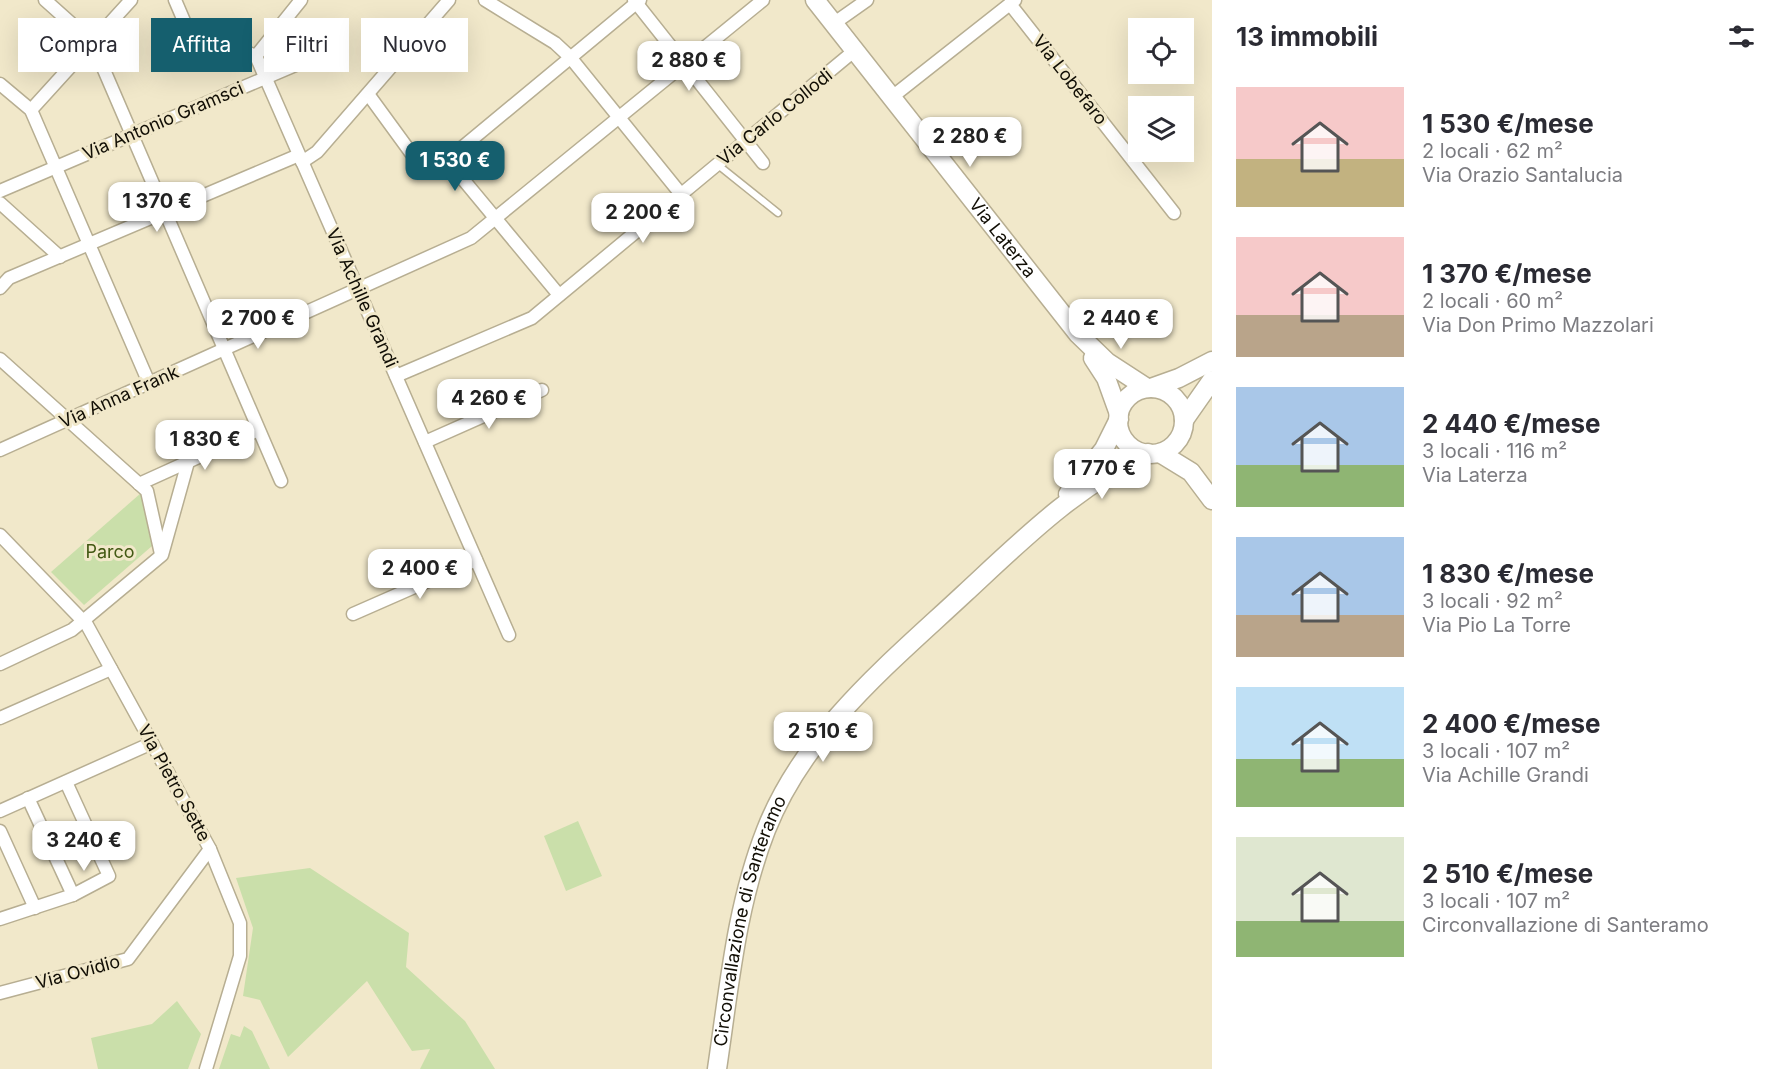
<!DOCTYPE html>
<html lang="it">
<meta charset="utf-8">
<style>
body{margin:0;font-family:Inter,sans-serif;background:#f7f7f7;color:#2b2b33;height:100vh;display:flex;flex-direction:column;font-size:22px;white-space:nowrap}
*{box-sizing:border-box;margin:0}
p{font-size:20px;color:#7c7c81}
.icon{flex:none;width:33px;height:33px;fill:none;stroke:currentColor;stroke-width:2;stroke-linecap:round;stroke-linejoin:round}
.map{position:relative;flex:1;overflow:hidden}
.details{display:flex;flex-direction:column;background:#fff;width:570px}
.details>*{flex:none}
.guide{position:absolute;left:18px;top:18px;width:570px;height:54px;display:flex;gap:12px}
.fabs{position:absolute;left:1128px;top:18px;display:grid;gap:12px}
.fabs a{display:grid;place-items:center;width:66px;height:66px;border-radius:0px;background:#fff;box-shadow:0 6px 24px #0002;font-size:30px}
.price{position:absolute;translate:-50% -51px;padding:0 14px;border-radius:12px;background:#fff;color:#222;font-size:20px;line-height:39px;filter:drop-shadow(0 2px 3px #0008)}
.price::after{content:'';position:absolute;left:50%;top:36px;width:18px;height:14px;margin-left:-9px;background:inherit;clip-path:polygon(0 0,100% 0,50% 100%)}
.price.current{background:#155f6e;color:#fff}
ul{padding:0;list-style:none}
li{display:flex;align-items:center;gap:18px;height:150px;padding:0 24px}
li span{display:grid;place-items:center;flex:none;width:168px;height:120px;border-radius:0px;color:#555}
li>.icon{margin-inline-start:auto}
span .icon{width:72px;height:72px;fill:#fffc;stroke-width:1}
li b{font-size:26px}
h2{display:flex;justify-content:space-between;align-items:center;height:72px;padding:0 24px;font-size:26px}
.pill{padding:0 21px;border-radius:0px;background:#fff;box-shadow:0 6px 24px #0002;font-size:21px;line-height:54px}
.pill.current{background:#155f6e;color:#fff}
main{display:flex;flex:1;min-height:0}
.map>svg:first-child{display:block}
</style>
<main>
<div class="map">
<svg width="1212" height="1069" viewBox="0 0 1212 1069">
<rect width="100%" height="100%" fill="#f1e8ca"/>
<g fill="#cadfaa">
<polygon points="141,493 152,546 84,605 51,572"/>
<polygon points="578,821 602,876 566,891 544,836"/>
<polygon points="310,868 409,933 406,967 465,1021 495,1069 420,1069 430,1049 412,1051 367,981 288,1057 260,1000 243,996 253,928 236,878"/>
<polygon points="177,1001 201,1034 188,1069 98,1069 91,1038 152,1024"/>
<polygon points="244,1026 252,1031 270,1069 219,1069 231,1034 240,1037"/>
</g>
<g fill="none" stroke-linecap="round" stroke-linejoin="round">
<defs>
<polyline id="lane" points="718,165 778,213"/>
<g id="street">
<polyline points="45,0 92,42 281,481"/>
<polyline points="175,0 187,28 256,56 509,635"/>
<polyline points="485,0 555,43 570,57 680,193"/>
<polyline points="634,0 763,163"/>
<polyline points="1010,4 1174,213"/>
<polyline points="833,24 867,0"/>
<polyline points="256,56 301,0"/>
<polyline points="0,84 31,110 149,383"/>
<polyline points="368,94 422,168 433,171 447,160 559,295"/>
<polyline points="892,97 1015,0"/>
<polyline points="31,110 131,0"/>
<polyline points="447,160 640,0"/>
<polyline points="302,162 317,152 449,0"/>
<polyline points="0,191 326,52"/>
<polyline points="0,203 60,257"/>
<polyline points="0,288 9,278 299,155"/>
<polyline points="0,359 147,491 161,554"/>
<polyline points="396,376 532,318 854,51"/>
<polyline points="425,442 542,390"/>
<polyline points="0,450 471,238 763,0"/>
<polyline points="139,484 258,430"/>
<polyline points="0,535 87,625 210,849 240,923 240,956 206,1069"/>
<polyline points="353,614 476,560"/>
<polyline points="0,664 72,630 162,555 188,462"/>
<polyline points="0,718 111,669"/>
<polyline points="28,798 73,895"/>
<polyline points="0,811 152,743"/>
<polyline points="0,831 35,908"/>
<polyline points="0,919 73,895 109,876 66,782"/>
<polyline points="0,993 128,959 210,849"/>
</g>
<g id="secondary">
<path id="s1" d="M815,0L1078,334L1107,362L1147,388"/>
<polyline points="1093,358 1106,378 1119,414"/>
<polyline points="1151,388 1179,378 1212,361"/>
<circle cx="1151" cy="421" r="33"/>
<polyline points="1184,420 1212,380"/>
<polyline points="1160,453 1191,472 1212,500"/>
<polyline points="1068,494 1104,449 1119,419"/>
<path id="s2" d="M717,1069C729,989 736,906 766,830C805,731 890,663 965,593C1021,541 1077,485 1148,453"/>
</g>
</defs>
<use href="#lane" stroke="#b7ae92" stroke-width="9"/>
<use href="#street" stroke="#b7ae92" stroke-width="15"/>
<use href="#secondary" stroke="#b7ae92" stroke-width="21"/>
<use href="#lane" stroke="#fff" stroke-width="6"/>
<use href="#street" stroke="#fff" stroke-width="12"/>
<use href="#secondary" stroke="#fff" stroke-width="18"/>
</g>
<g text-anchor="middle" stroke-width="6" stroke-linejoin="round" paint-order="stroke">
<g font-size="18" fill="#110e05" stroke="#f1e8ca">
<text transform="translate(1070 80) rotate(52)" y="6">Via Lobefaro</text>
<text transform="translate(775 117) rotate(-39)" y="6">Via Carlo Collodi</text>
<text transform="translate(163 121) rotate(-23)" y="6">Via Antonio Gramsci</text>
<text dy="6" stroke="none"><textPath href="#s1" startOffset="303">Via Laterza</textPath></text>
<text transform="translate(362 298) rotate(66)" y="6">Via Achille Grandi</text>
<text transform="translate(119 397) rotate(-24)" y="6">Via Anna Frank</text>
<text transform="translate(174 783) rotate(61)" y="6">Via Pietro Sette</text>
<text dy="6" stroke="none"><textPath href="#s2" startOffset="152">Circonvallazione di Santeramo</textPath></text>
<text transform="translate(78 972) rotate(-15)" y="6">Via Ovidio</text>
</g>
<g font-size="18" fill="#435914" stroke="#f1e8ca">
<text x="110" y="558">Parco</text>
</g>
</g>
</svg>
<div class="fabs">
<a><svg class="icon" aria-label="locate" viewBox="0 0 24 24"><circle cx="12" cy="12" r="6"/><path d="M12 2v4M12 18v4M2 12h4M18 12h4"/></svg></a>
<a><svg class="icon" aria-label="layers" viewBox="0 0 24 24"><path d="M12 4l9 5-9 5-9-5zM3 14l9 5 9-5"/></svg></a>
</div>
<b class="price" style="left:689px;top:92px">2 880 €</b>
<b class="price" style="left:970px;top:168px">2 280 €</b>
<b class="price current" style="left:455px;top:192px">1 530 €</b>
<b class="price" style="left:157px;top:233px">1 370 €</b>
<b class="price" style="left:643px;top:244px">2 200 €</b>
<b class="price" style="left:258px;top:350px">2 700 €</b>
<b class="price" style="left:1121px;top:350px">2 440 €</b>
<b class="price" style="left:489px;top:430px">4 260 €</b>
<b class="price" style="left:205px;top:471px">1 830 €</b>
<b class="price" style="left:1102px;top:500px">1 770 €</b>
<b class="price" style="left:420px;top:600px">2 400 €</b>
<b class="price" style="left:823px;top:763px">2 510 €</b>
<b class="price" style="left:84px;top:872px">3 240 €</b>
<div class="guide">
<a class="pill">Compra</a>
<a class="pill current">Affitta</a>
<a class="pill">Filtri</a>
<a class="pill">Nuovo</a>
</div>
</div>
<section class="details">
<h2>13 immobili<svg class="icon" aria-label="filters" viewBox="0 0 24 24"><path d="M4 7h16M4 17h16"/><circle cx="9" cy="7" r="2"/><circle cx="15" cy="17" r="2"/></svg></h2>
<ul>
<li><span style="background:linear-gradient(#f6c9c9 60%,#c2b280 0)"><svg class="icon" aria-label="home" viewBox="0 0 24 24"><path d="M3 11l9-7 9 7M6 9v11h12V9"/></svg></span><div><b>1 530 €/mese</b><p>2 locali · 62 m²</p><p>Via Orazio Santalucia</p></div></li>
<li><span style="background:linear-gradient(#f6c9c9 65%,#b9a48a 0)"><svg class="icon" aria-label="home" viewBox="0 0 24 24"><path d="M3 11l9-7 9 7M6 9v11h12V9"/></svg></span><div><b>1 370 €/mese</b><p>2 locali · 60 m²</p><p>Via Don Primo Mazzolari</p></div></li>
<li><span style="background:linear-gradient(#a9c7e8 65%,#8fb573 0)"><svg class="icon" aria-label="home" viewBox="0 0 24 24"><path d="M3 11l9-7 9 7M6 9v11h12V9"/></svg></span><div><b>2 440 €/mese</b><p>3 locali · 116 m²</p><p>Via Laterza</p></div></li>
<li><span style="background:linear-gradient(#a9c7e8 65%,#b9a48a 0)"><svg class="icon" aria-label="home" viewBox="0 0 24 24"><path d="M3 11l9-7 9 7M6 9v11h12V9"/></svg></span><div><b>1 830 €/mese</b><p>3 locali · 92 m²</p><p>Via Pio La Torre</p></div></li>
<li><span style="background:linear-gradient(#bfe0f5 60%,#8fb573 0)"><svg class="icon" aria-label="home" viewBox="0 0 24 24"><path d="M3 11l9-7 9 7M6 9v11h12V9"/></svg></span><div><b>2 400 €/mese</b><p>3 locali · 107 m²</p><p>Via Achille Grandi</p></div></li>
<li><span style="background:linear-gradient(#dfe7d0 70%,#8fb573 0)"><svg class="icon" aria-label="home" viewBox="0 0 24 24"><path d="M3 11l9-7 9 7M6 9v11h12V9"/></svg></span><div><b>2 510 €/mese</b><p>3 locali · 107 m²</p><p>Circonvallazione di Santeramo</p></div></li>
</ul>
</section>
</main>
